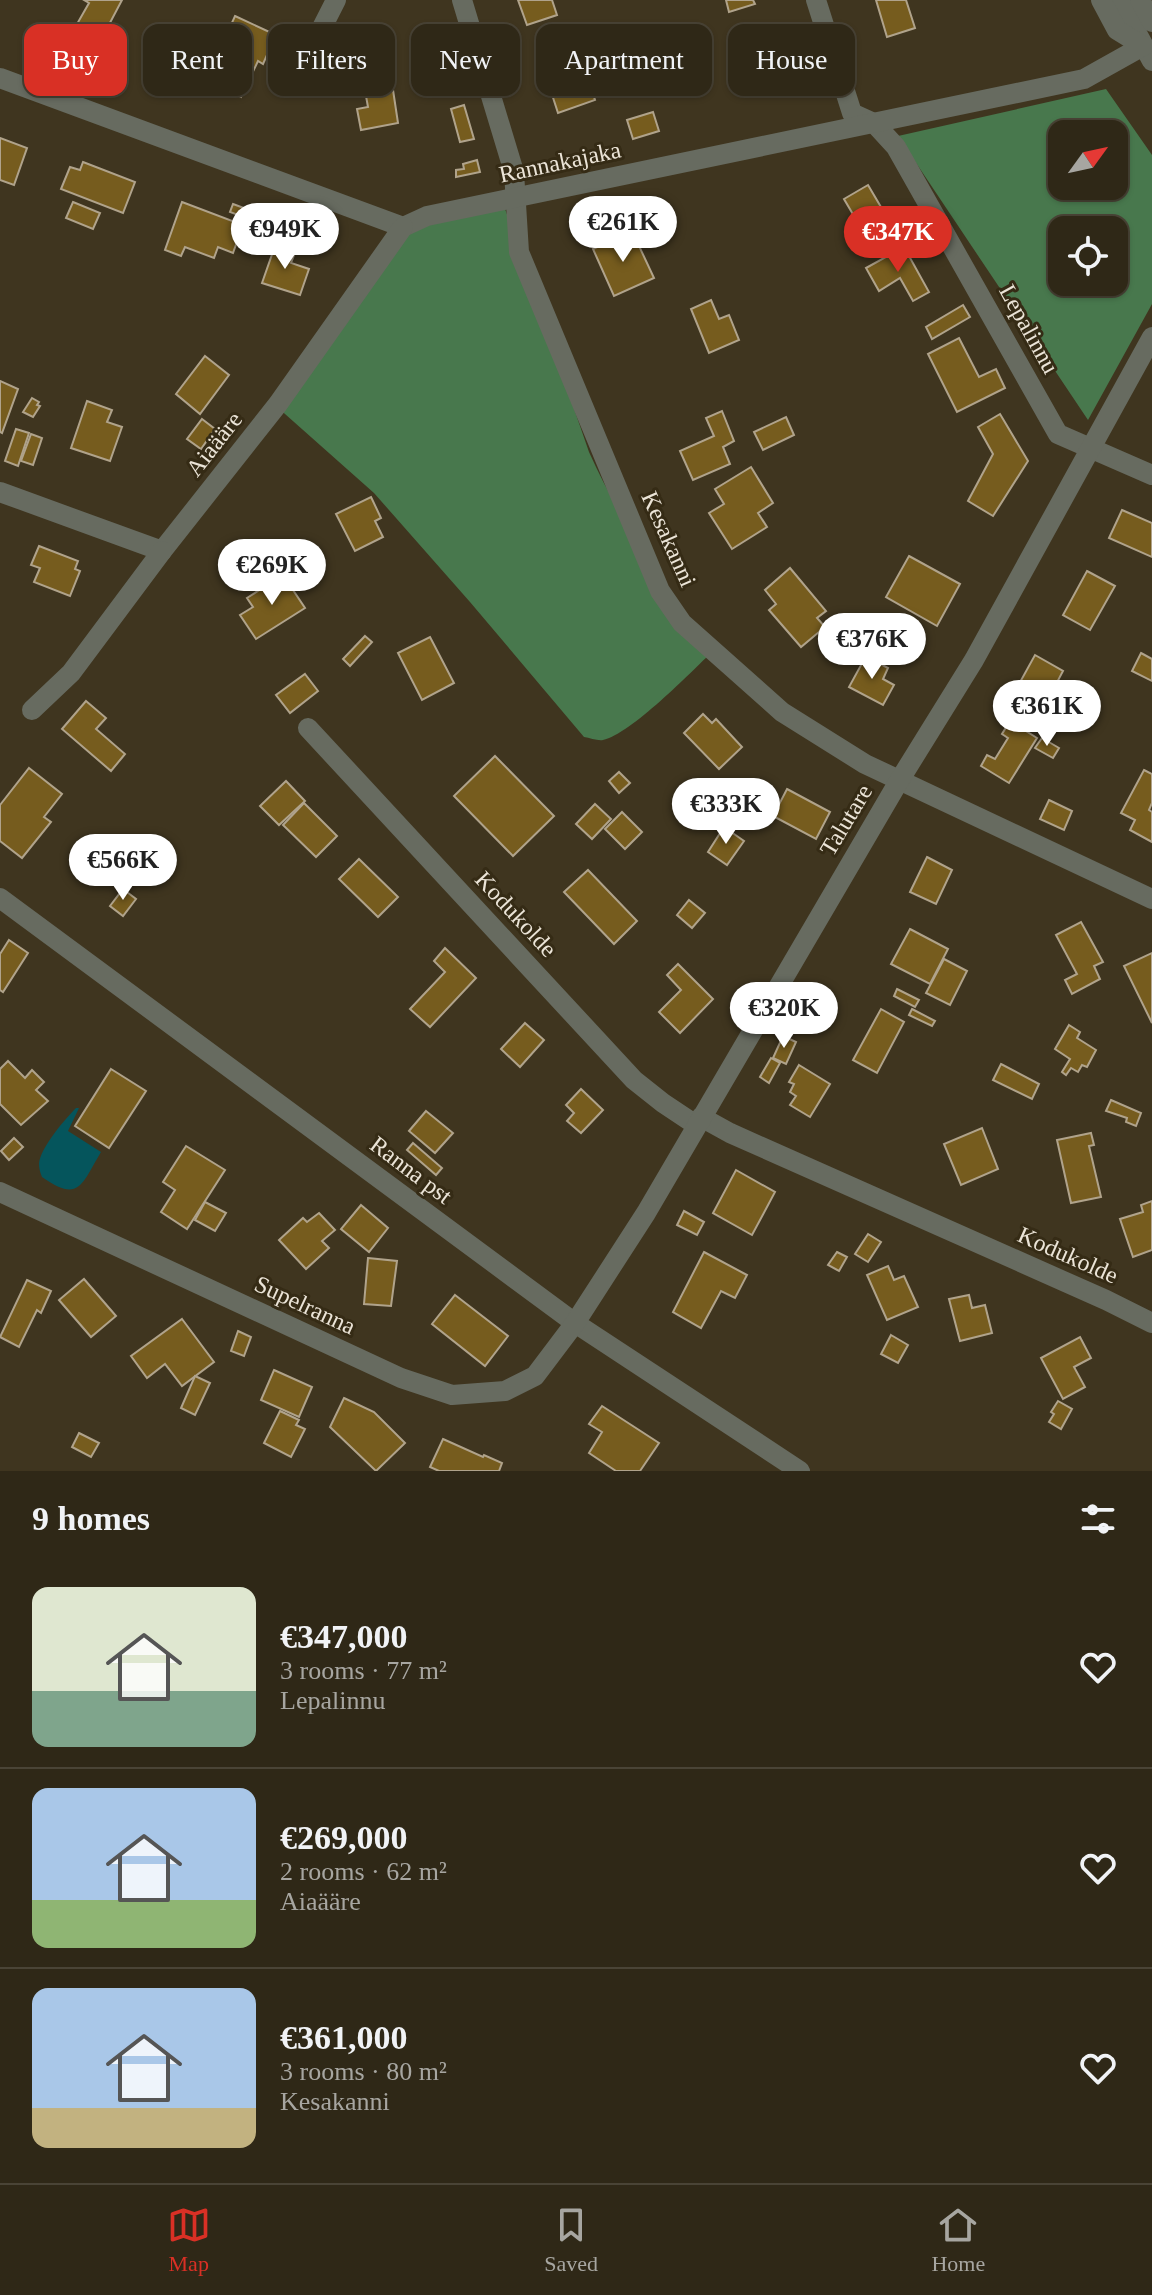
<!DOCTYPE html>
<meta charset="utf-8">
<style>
body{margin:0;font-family:Georgia,serif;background:#373020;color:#f1f3f6;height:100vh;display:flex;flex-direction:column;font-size:30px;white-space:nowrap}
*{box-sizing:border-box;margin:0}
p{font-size:26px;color:#a7a6a1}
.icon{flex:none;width:44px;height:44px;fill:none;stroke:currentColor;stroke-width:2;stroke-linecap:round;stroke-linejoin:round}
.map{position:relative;height:1471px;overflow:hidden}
.sheet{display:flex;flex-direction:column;background:#2f2817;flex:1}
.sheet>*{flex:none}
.top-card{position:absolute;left:24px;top:24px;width:1104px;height:72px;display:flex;gap:16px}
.needle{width:52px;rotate:57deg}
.tools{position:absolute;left:1048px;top:120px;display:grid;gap:16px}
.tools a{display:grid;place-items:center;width:80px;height:80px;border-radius:16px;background:#2f2817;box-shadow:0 2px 6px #0004,0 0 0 2px #4a4436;font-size:40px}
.price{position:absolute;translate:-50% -68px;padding:0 18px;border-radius:28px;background:#fff;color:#222;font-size:26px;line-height:52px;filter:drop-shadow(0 2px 4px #0008)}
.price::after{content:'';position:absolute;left:50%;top:48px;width:24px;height:18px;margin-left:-12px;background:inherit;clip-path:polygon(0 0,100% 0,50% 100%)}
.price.selected{background:#d93025;color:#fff}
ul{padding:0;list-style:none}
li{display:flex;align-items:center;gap:24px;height:200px;padding:0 32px}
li+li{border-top:2px solid #4a4436}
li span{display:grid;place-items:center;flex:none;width:224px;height:160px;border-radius:16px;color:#555}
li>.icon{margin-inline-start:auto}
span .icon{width:96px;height:96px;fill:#fffc;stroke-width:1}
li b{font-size:34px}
h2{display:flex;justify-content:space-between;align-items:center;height:96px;padding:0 32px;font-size:34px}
.pill{padding:0 28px;border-radius:16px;background:#2f2817;box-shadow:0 2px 6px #0004,0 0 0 2px #4a4436;font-size:28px;line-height:72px}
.pill.selected{background:#d93025;color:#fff}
.dock{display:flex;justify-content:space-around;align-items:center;height:112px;border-top:2px solid #4a4436;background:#2f2817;font-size:22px;color:#a7a6a1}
.dock a{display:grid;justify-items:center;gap:4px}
.dock .selected{color:#d93025}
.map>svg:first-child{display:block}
</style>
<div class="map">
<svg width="1152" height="1471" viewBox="0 0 1152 1471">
<rect width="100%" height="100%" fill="#3f351f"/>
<g fill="#48784d" fill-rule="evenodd">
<path d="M1106,89L1152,155V304L1088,420L898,136ZM1062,134H1114V186H1062ZM1062,230H1114V282H1062Z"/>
<path d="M502,200L589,452C621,524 668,587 713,651C691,672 631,734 603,740C598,741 590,738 584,737L470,602L374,493L276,406L408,223Z"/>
</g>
<path fill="#05555c" d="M76,1108H79L68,1131L101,1152C82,1183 80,1204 42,1177C40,1172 39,1168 39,1164C40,1148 65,1119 76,1108Z"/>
<g fill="#765c1e" stroke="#b0a38b" stroke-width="2">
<polygon points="84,0 122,0 102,38 77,24 89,3"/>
<polygon points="518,0 552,0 557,15 527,25"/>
<polygon points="726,0 753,0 755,4 729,12"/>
<polygon points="876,0 906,0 915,28 887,37"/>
<polygon points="235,16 276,35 263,64 258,61 241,97 206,80"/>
<polygon points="783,28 793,57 787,59 795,82 769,90 751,39"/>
<polygon points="387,38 392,67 375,70 371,40"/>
<polygon points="589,51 594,65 585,68 595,100 558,113 547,79 564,74 560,61"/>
<polygon points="390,70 398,123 361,130 357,109 368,107 362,74"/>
<polygon points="464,105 474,139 460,142 451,109"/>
<polygon points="653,112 659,131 633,139 627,120"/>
<polygon points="0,138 27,148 14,185 0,180"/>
<polygon points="477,160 480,172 456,177 456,170 464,169 463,164"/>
<polygon points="83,162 135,182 123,213 61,189 70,167 80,170"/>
<polygon points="868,185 888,219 864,233 844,199"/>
<polygon points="73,202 100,213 93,229 66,218"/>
<polygon points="182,202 243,225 233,253 218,247 214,258 185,247 181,256 165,250"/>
<polygon points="233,204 252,211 247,223 239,221 241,216 230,212"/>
<polygon points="275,223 302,232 296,250 269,241"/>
<polygon points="632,231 654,278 614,296 593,249"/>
<polygon points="276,243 296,250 291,263 309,269 300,295 262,283"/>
<polygon points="904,247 929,292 913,301 900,278 879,291 866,268"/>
<polygon points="711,300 719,319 729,315 739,340 709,353 691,309"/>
<polygon points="963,305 970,317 932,339 926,327"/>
<polygon points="959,338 979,377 996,369 1005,388 957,412 928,354"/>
<polygon points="205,356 229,375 200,414 176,394"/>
<polygon points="0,381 18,389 2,433 0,432"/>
<polygon points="32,398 39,402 37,405 40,406 33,417 23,412"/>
<polygon points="87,401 112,410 107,422 122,427 110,461 71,448"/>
<polygon points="722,411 734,441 723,447 730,464 693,480 680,451 714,436 706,418"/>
<polygon points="1000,414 1028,461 993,516 968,501 993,454 978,427"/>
<polygon points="786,417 794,435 763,450 754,432"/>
<polygon points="202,419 215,429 201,449 187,439"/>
<polygon points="16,429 29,433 18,466 5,461"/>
<polygon points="31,434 42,438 33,465 21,461"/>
<polygon points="751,467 773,503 758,513 767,527 732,549 709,513 724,504 715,489"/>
<polygon points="371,497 381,518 375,521 383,537 355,551 336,514"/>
<polygon points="1122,510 1152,523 1152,557 1109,538"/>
<polygon points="39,546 78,561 75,569 80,571 70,596 34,582 40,568 31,565"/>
<polygon points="909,556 960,584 937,626 886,597"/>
<polygon points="790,568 826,611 817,618 825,627 801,647 769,610 776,604 765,590"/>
<polygon points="1087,571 1115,586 1090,630 1063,615"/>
<polygon points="283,575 305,608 256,639 240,615 253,607 247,598"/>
<polygon points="365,636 372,642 350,666 343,659"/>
<polygon points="430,637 454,683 422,700 398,653"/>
<polygon points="1141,653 1152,659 1152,681 1132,671"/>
<polygon points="1035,655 1063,671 1042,711 1013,695"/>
<polygon points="866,656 888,668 883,679 894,685 883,705 849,687"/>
<polygon points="305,674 318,691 290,713 276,695"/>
<polygon points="86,701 106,718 96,729 125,754 111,771 62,729"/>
<polygon points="703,714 712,723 716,719 742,747 719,769 684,733"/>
<polygon points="1010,721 1037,738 1009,783 981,766 987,755 995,759 1008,738 1002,734"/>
<polygon points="1042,738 1059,748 1053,758 1035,748"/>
<polygon points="495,756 554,816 513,856 454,796"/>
<polygon points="29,768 62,794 44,817 51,822 22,858 0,841 0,805"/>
<polygon points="1144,770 1152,774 1152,803 1149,810 1152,812 1152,842 1130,830 1135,820 1121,813"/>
<polygon points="619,772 630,783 619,793 609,781"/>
<polygon points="286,781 305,801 279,825 260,806"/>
<polygon points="787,789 830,812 816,839 773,816"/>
<polygon points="1049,800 1072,811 1064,830 1040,819"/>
<polygon points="304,803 337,836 316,857 283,825"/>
<polygon points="595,804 611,819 592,839 576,824"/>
<polygon points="622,812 642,832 625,849 605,829"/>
<polygon points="724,827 744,841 727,865 708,852"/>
<polygon points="927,857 952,870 936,904 910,892"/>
<polygon points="359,859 398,897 378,917 339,879"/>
<polygon points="588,870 637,921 614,944 564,892"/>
<polygon points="123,889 136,899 123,916 110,906"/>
<polygon points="689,900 705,913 692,928 677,915"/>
<polygon points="1081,922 1103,962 1094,966 1100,979 1072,994 1065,980 1077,974 1056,935"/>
<polygon points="910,929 948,949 930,984 891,964"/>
<polygon points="9,940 28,953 3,992 0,990 0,954"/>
<polygon points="445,948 476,978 430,1027 410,1009 445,972 434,961"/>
<polygon points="1152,953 1152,1023 1124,966"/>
<polygon points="944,959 967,971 950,1005 926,993"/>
<polygon points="678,964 713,999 680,1033 659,1012 681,990 667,975"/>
<polygon points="897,989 919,1000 915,1007 894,996"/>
<polygon points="881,1009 904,1022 877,1073 853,1060"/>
<polygon points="912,1009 935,1021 932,1026 909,1015"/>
<polygon points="525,1023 544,1040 520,1067 501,1049"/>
<polygon points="1069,1025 1080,1032 1077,1038 1096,1050 1087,1067 1082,1065 1078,1072 1071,1068 1066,1075 1062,1072 1070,1059 1055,1049"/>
<polygon points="783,1036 796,1042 786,1064 773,1058"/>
<polygon points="771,1058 780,1063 769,1083 760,1077"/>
<polygon points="8,1061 25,1078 32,1070 44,1082 36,1090 48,1101 21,1125 0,1104 0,1069"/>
<polygon points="1001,1064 1039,1084 1032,1099 993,1080"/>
<polygon points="799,1065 830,1084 810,1117 790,1105 796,1096 790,1092 794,1084 789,1082"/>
<polygon points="111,1069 146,1091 109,1148 75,1126"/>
<polygon points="581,1089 603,1110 581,1133 567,1121 574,1113 566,1105"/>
<polygon points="1111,1100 1141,1113 1136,1126 1126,1122 1127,1118 1106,1111"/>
<polygon points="426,1111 453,1133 435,1153 409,1131"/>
<polygon points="982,1128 998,1169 961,1185 944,1144"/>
<polygon points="1091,1133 1094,1145 1089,1146 1101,1197 1071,1203 1057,1140"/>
<polygon points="14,1138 23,1147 9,1160 1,1151"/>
<polygon points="413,1143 442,1168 436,1175 407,1150"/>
<polygon points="186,1146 225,1170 187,1229 161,1212 175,1190 163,1182"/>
<polygon points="736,1170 775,1192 752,1235 713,1213"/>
<polygon points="1152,1201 1152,1250 1133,1257 1120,1219 1143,1212 1141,1205"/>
<polygon points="205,1202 226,1213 215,1231 195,1220"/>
<polygon points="361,1205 388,1228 369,1252 341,1229"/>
<polygon points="684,1211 704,1222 697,1235 677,1225"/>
<polygon points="319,1213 335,1230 322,1241 329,1248 306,1269 279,1240 303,1218 307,1222"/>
<polygon points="868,1234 881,1242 868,1262 855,1254"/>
<polygon points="704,1252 747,1275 735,1298 721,1291 701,1328 673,1312"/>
<polygon points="837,1252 847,1257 839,1271 828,1265"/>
<polygon points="368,1258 397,1261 391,1306 364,1304"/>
<polygon points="888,1266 894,1280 904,1276 918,1307 887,1320 867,1275"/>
<polygon points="84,1279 116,1316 91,1337 59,1300"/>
<polygon points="27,1280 51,1291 41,1313 37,1310 19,1347 0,1337"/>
<polygon points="455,1295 508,1336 485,1366 432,1324"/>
<polygon points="969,1295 972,1308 985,1305 992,1333 960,1341 949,1299"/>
<polygon points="182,1319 214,1362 182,1386 165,1364 147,1378 131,1356"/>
<polygon points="238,1331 251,1337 244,1356 231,1351"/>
<polygon points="891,1335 908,1345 898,1363 881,1354"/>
<polygon points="1080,1337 1091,1358 1074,1367 1085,1387 1063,1399 1041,1358"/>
<polygon points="274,1370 312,1387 299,1417 261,1400"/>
<polygon points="195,1376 210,1383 195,1415 181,1408"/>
<polygon points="344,1398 374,1412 405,1443 376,1471 330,1427"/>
<polygon points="1058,1401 1072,1409 1061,1429 1049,1422 1054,1414 1051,1412"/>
<polygon points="602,1406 659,1443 640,1471 616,1471 589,1453 602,1432 589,1424"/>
<polygon points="280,1411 299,1420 296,1425 305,1429 291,1457 264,1443"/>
<polygon points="79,1433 99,1443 91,1457 72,1447"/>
<polygon points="443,1439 483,1457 484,1455 502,1463 499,1471 439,1471 430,1467"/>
</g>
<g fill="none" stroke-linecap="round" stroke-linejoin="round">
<g stroke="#676b60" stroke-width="20">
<polyline points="462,0 514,172 519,252 660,591 682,623 782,712 865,764 1152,899"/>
<polyline points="816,0 852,113 874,123 896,147 1058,434 1152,475"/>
<polyline points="1119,0 1152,61"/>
<polyline points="1140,0 1152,22"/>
<polyline points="304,63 336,0"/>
<polyline points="0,78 403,227 427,216 1084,79 1143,46 1117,30 1101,0"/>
<polyline points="0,492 162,551 278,404 403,227"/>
<polyline points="32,710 71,673 162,551"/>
<polyline points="308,728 634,1080 663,1103 696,1125"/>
<polyline points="0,898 575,1323 800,1471"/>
<polyline points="701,1117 730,1133 1106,1300 1152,1323"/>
<polyline points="0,1192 401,1378 452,1395 505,1391 535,1376 575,1323 646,1213 899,781 974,660 1152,337"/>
</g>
</g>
<g text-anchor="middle" stroke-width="6" stroke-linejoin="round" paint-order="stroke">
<g font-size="24" fill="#ebe4d7" stroke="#352b15">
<text transform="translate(560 162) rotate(-12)" y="8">Rannakajaka</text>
<text transform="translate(1029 329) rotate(61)" y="8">Lepalinnu</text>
<text transform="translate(214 444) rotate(-52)" y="8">Aiaääre</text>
<text transform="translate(669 539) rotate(66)" y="8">Kesakanni</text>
<text transform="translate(846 820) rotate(-59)" y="8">Talutare</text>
<text transform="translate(516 914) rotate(47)" y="8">Kodukolde</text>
<text transform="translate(411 1170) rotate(37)" y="8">Ranna pst</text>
<text transform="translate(1068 1255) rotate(24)" y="8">Kodukolde</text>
<text transform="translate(305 1305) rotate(25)" y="8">Supelranna</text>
</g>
</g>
</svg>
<div class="tools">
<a><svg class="needle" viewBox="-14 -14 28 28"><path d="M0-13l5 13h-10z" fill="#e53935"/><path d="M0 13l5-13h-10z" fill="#a7a6a1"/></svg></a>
<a><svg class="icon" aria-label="locate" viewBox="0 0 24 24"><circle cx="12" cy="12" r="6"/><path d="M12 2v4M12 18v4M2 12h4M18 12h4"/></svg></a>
</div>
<b class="price" style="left:623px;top:264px">€261K</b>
<b class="price" style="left:285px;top:271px">€949K</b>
<b class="price selected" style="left:898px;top:274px">€347K</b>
<b class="price" style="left:272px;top:607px">€269K</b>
<b class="price" style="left:872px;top:681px">€376K</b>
<b class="price" style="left:1047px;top:748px">€361K</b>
<b class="price" style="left:726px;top:846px">€333K</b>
<b class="price" style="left:123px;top:902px">€566K</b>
<b class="price" style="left:784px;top:1050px">€320K</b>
<div class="top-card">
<a class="pill selected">Buy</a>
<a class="pill">Rent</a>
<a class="pill">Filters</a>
<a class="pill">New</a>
<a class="pill">Apartment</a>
<a class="pill">House</a>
</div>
</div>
<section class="sheet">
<h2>9 homes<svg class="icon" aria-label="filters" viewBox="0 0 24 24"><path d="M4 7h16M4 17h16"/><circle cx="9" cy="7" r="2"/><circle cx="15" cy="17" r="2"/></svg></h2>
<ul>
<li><span style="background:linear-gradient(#dfe7d0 65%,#7fa58c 0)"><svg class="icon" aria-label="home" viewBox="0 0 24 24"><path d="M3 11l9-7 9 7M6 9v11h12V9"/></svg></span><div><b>€347,000</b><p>3 rooms · 77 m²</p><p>Lepalinnu</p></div><svg class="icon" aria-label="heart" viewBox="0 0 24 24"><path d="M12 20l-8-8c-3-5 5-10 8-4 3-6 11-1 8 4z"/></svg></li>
<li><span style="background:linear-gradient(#a9c7e8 70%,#8fb573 0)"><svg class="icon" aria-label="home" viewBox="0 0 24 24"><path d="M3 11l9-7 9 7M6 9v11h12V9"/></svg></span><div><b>€269,000</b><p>2 rooms · 62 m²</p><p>Aiaääre</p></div><svg class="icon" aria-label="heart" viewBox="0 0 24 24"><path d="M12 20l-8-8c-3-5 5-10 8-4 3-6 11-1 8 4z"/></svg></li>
<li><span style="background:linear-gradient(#a9c7e8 75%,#c2b280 0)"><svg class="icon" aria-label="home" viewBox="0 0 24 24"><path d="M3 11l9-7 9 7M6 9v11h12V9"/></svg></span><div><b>€361,000</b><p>3 rooms · 80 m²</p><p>Kesakanni</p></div><svg class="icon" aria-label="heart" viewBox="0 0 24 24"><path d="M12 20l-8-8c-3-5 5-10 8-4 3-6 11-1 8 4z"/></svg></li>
</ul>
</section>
<nav class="dock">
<a class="selected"><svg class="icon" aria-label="map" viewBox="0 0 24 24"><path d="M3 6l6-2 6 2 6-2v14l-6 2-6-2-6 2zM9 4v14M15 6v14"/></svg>Map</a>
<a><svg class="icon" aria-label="saved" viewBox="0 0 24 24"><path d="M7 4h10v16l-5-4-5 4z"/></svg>Saved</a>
<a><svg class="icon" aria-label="home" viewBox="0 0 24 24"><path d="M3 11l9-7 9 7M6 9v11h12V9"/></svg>Home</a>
</nav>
